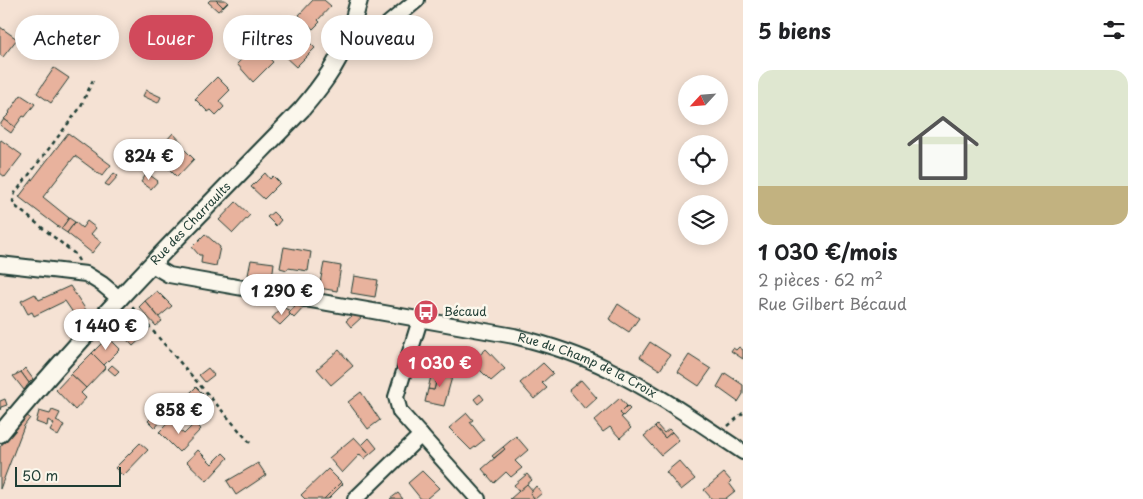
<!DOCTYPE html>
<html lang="fr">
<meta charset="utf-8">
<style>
body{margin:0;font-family:"Playpen Sans",sans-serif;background:#f6f6f6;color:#202124;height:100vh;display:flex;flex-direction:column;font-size:19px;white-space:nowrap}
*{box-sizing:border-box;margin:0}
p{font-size:16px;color:#757577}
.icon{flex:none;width:28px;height:28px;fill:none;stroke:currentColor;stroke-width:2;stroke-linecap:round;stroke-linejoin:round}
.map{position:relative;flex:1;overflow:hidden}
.sheet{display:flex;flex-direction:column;background:#fff;width:400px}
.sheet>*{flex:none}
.banner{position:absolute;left:15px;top:15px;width:475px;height:45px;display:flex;gap:10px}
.needle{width:32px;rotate:244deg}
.tools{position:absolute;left:678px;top:75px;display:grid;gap:10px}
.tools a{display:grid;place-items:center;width:50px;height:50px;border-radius:50%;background:#fff;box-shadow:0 2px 12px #0003;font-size:25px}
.scale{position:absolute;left:15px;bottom:12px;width:106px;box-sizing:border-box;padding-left:5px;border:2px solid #1f3d34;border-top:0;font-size:14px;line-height:18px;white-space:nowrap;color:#1f3d34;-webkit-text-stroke:4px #fbf7ec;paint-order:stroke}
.price{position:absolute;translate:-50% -42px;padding:0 11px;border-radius:18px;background:#fff;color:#222;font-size:16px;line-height:32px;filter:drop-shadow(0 1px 2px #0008)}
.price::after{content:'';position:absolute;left:50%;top:30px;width:15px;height:11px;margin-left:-8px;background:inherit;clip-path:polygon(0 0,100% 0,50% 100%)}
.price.on{background:#d1495b;color:#fff}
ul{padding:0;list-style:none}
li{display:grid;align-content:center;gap:10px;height:265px;padding:0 15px}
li+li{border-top:1px solid #e0e0e0}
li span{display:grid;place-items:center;height:155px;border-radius:15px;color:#555}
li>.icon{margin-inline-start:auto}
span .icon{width:90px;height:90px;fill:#fffc;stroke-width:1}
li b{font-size:21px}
h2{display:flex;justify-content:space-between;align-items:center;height:60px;padding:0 15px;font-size:21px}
.tag{padding:0 18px;border-radius:22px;background:#fff;box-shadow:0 2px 12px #0003;font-size:18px;line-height:45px}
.tag.on{background:#d1495b;color:#fff}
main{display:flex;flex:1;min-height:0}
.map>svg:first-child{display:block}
</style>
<main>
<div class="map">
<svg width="743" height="499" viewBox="0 0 743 499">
<rect width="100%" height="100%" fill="#f5e2d4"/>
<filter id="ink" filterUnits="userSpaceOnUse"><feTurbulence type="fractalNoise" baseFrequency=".02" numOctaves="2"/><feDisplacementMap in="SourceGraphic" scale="10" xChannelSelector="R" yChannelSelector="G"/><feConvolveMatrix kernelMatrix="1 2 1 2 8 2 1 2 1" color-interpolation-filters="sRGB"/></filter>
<g filter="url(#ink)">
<g fill="#e8b29d" stroke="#1f3d34">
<polygon points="210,0 216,0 223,7 218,11 208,2"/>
<polygon points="216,0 225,0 228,2 223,7"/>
<polygon points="313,0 324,0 331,6 318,20 320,22 313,29 299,15"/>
<polygon points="0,27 17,39 3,57 0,55"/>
<polygon points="303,36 315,48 296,67 284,56"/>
<polygon points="291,42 295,45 286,54 282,51"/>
<polygon points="255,45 273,62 253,82 237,64"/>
<polygon points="54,68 69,78 51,103 37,93"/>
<polygon points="217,77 230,90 219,101 224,107 216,115 211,110 208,112 195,99"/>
<polygon points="146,90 161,97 158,103 143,96"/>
<polygon points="21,95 35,104 25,117 23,116 15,127 4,119 10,113 9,112"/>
<polygon points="4,119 15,127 11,133 0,125"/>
<polygon points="68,133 111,165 102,176 75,156 43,197 69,218 61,229 19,197"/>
<polygon points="173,133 182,143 180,145 194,159 177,177 160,160 166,155 160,148"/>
<polygon points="1,140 22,155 5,177 0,173 0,142"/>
<polygon points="114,173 118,176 109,186 105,184"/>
<polygon points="147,173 158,181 151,189 141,182"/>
<polygon points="265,173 270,179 273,176 280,183 264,199 251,187"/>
<polygon points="236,202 250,215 233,233 219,220"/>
<polygon points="273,212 281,220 276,226 267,217"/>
<polygon points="69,218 75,222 67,233 61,229"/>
<polygon points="87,221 96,228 91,234 101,242 92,253 67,233 75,222 82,228"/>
<polygon points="205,234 220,247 216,266 201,263 202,255 199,255 192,247"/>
<polygon points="284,247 311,252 308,271 288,268 287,270 280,268"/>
<polygon points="251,260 274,263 272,279 248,275"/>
<polygon points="324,263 341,266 337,291 319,288"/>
<polygon points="354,276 378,280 375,297 351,293"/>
<polygon points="70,286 88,313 78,320 65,301 34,316 32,312 28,314 21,301 35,294 39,300"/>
<polygon points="157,291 172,306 159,317 145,301"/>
<polygon points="145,301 162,321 156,326 139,307"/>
<polygon points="618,304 639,318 629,332 609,319"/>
<polygon points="296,305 305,306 294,318 289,313"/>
<polygon points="282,307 291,311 289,313 290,315 280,325 272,318"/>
<polygon points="353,315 362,317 351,327 346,321"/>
<polygon points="125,320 129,323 132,321 145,335 133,346 116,328"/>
<polygon points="108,337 120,349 104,365 92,353"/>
<polygon points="650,342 670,355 660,370 640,357"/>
<polygon points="739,347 743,350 743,359 731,351 733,348 736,350"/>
<polygon points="486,349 505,369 491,381 472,362"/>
<polygon points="339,350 353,366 331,385 317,369"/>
<polygon points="92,353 106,367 86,388 71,374"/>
<polygon points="689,355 711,369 699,386 678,372"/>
<polygon points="543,363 553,373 542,383 547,388 534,399 520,383"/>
<polygon points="112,365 119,371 115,375 108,369"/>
<polygon points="440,367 454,370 444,406 425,402 428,389 434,390"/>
<polygon points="25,368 33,379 29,383 21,372"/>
<polygon points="208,368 214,375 205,382 199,375"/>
<polygon points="21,372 29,383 24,390 13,376"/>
<polygon points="432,372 438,374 434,390 428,389"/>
<polygon points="725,373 743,385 743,394 738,402 717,387"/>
<polygon points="71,374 86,388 81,393 86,398 75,410 56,390"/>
<polygon points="581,380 597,398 585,409 569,390"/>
<polygon points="196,387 204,395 188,411 180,403"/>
<polygon points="361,392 380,420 368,429 348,402"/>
<polygon points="480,394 484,399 478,404 474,399"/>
<polygon points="620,398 627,406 620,413 623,416 621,417 631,428 620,438 610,427 603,432 594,421"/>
<polygon points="5,399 7,405 1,407 0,410 0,401"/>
<polygon points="627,406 630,409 623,416 620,413"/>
<polygon points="52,410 60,413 56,421 64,425 58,436 50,431 54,424 48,420 47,426 36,422 39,411 50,414"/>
<polygon points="467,413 473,420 470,422 484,440 471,450 449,428"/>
<polygon points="155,414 162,420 155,428 148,421"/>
<polygon points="26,415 30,418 24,426 0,489 0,447"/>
<polygon points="170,421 184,434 195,423 201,429 179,452 159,432"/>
<polygon points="657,425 664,433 669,429 672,432 665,438 655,427"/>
<polygon points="655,427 665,438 672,432 679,440 661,455 644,436"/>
<polygon points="516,436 528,450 515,461 522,468 511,477 506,472 494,483 482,469 505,449 503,447"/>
<polygon points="354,437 370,454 364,459 360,454 342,473 329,458"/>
<polygon points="369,438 377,448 370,454 362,445"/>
<polygon points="140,443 148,450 123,476 115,468"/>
<polygon points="503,447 505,449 494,458 492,456"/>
<polygon points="198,450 212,464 223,453 228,458 207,481 187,462"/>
<polygon points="679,461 695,479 681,490 666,472"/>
<polygon points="258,463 266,475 236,495 227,481"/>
<polygon points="328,469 341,482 324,499 305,499 301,495"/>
<polygon points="422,471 439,488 426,499 421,499 408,483"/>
<polygon points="724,473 731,481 729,483 735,491 725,499 712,499 704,490"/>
<polygon points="527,474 532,480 519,491 514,485"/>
<polygon points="341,482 343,484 328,499 324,499"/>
<polygon points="527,484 533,491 530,493 535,499 510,499"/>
<polygon points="536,486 542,493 535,499 530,493"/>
<polygon points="398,493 403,499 390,499"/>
</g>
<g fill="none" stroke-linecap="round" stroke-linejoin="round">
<defs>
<g id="minor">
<polyline points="346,42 356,43 370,39 417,0"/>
<polyline points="0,264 86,274 102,284 120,299"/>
<path id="s1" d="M152,265L169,275L514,336C546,344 578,354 608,369C656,392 699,423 743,452"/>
<polyline points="420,320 396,397 400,412 478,499"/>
<polyline points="355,499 421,435"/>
</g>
<g id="tertiary">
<path id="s2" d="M0,434C94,320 199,215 302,109C319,89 337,66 346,41C352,28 355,14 359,0"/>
</g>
</defs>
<use href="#minor" stroke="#1f3d34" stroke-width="18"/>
<use href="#tertiary" stroke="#1f3d34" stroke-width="20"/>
<g stroke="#1f3d34" stroke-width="2.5" stroke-dasharray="4 4" stroke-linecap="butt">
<polyline points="79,261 75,254 15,206 13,201 15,193 80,108 93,80"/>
<polyline points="132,307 251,444"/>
<polyline points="728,426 743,413"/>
</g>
<use href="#minor" stroke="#fbf7ec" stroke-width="14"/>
<use href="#tertiary" stroke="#fbf7ec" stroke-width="16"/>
</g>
</g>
<defs>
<symbol id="bus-disc" viewBox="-11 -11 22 22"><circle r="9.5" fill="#d1495b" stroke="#fbf7ec"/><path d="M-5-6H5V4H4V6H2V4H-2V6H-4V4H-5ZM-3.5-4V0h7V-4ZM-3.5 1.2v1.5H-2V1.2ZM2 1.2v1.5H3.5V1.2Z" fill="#fff"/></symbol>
</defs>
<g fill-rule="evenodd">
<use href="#bus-disc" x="412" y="298" width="28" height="28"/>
</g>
<g text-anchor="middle" stroke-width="5" stroke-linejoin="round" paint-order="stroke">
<g font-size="12" fill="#1f3d34" stroke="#fbf7ec">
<text dy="4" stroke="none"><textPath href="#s2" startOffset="284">Rue des Charraults</textPath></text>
<text dy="4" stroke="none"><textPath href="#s1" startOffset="449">Rue du Champ de la Croix</textPath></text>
</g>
<g font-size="12" fill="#1f3d34" stroke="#fbf7ec" text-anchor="start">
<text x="444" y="316">Bécaud</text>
</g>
</g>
</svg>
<div class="tools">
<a><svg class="needle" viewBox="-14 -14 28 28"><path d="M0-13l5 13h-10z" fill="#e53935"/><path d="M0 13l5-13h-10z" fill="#757577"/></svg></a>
<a><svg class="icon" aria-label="locate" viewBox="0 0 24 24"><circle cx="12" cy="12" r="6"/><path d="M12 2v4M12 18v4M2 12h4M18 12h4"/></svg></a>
<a><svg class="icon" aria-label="layers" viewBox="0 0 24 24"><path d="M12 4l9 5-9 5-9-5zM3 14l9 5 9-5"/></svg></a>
</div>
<div class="scale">50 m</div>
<b class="price" style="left:149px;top:181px">824 €</b>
<b class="price" style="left:282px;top:316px">1 290 €</b>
<b class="price" style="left:106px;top:351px">1 440 €</b>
<b class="price on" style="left:440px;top:388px">1 030 €</b>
<b class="price" style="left:179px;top:435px">858 €</b>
<div class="banner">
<a class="tag">Acheter</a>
<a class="tag on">Louer</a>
<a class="tag">Filtres</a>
<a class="tag">Nouveau</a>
</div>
</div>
<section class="sheet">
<h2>5 biens<svg class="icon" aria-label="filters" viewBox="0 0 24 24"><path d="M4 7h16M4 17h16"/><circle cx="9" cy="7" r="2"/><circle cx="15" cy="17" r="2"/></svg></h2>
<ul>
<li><span style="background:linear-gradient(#dfe7d0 75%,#c2b280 0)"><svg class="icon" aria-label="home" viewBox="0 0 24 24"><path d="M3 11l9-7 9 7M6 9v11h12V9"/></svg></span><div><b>1 030 €/mois</b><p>2 pièces · 62 m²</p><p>Rue Gilbert Bécaud</p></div></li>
</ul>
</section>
</main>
